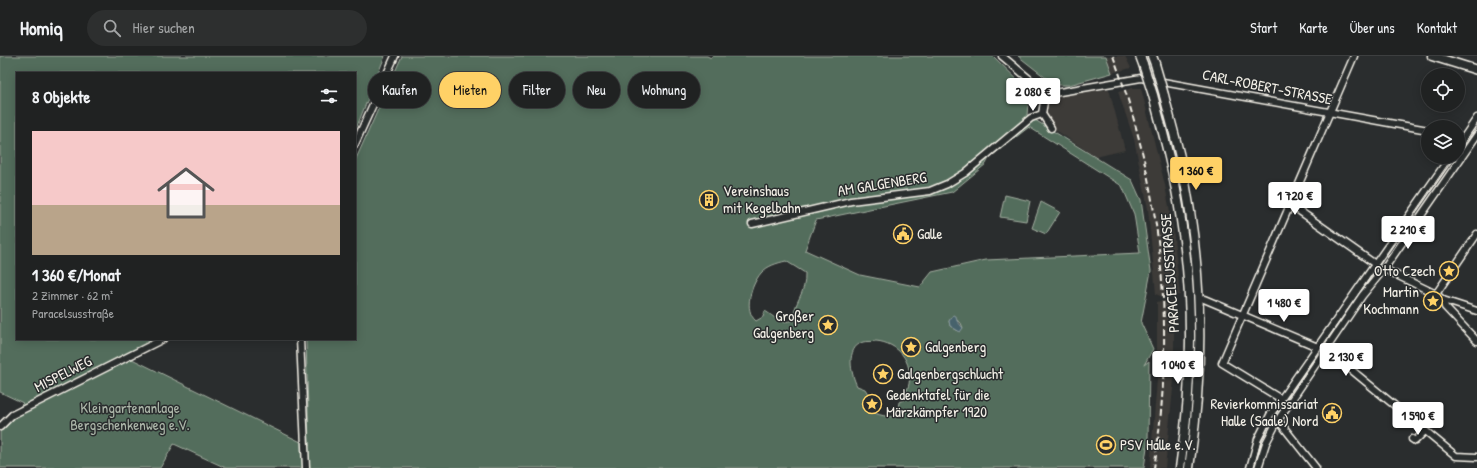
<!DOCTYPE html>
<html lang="de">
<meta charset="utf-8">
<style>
body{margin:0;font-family:"Patrick Hand",sans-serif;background:#2d2f2f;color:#f1f3f6;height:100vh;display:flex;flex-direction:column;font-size:15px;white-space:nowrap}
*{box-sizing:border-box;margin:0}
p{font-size:13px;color:#a2a4a5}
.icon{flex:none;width:22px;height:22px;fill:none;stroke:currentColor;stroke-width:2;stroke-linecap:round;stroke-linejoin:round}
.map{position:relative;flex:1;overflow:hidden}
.panel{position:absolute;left:16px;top:16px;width:340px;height:268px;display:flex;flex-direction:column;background:#202222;border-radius:0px;box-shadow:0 2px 10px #0003,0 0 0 1px #3d3f40}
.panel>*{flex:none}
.banner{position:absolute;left:368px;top:16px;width:380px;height:36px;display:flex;gap:8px}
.controls{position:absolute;left:1421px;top:12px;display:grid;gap:8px}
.controls a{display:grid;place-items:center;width:44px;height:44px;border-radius:50%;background:#202222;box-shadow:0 2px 10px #0003,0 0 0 1px #3d3f40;font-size:20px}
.price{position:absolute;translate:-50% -34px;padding:0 9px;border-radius:4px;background:#fff;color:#222;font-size:13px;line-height:26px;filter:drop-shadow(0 1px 2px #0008)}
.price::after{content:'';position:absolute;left:50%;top:24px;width:12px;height:9px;margin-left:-6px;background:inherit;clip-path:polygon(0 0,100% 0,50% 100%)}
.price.active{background:#ffd166;color:#111}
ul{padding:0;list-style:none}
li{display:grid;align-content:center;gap:8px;height:212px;padding:0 16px}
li+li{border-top:1px solid #3d3f40}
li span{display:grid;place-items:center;height:124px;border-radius:0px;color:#555}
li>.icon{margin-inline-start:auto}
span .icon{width:72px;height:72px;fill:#fffc;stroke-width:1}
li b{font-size:17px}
h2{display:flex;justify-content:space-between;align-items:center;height:48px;padding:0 16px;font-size:17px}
.chip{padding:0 14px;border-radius:18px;background:#202222;box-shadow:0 2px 10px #0003,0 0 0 1px #3d3f40;font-size:14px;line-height:36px}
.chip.active{background:#ffd166;color:#111}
header{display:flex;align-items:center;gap:24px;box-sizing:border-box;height:56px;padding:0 20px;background:#202222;border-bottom:1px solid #3d3f40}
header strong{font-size:19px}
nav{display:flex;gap:22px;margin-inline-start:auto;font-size:14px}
.search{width:280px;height:36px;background:#2d2f2f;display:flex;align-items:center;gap:10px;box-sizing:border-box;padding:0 14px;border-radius:22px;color:#a2a4a5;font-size:15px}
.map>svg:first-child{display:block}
</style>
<header>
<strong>Homiq</strong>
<div class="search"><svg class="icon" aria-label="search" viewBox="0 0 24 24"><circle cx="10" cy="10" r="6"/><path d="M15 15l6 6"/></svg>Hier suchen</div>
<nav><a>Start</a><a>Karte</a><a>Über uns</a><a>Kontakt</a></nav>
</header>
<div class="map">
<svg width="1477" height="412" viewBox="0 0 1477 412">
<rect width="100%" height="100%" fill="#2a2d2e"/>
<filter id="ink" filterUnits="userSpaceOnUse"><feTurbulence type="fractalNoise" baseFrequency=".025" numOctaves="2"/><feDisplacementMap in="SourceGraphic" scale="8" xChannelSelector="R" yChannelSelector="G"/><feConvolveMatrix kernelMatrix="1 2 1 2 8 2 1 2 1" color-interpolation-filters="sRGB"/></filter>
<g filter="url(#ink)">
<g fill="#3c3a37">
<polygon points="1106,0 1125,0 1131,12 1112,17"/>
<polygon points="1132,32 1141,32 1165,129 1173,172 1180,239 1160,240 1156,238 1148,153 1134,83 1118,36"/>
<polygon points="1109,33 1125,94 1096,101 1051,71 1046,58 1045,37 1054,38"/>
<polygon points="1161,245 1174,245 1174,323 1165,412 1150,412 1157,323 1157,246"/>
</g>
<g fill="#536d5b" stroke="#a4afa2" fill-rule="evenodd">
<path d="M0,0H385L355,75V17H17V283H169L132,303L309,390L306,283H355V105L402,0H707L711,2L712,0H993L1029,35L1027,59L1132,124L1141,144L1151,215L1141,267L1153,293L1144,309L1149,305L1148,384L1144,412H226L174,388L160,412H0V376L8,364L23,347L0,336ZM1029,71L1122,130L1134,158L1140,197L986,204L932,216L920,231L860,219L805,194L816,164L952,136L986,108L989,102ZM786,205L805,217C806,239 794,244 793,264C780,269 775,261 765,255L763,261L756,265C743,254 751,229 761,217C767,210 777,207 786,205ZM952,261L961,267L963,272L958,275L950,270L949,265ZM876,285C898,287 913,305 909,328C908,333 905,337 905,343L899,346L897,360C890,362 876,359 870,354L872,344L865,333L857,330C851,318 845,292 863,286C866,285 872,286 876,285Z"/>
<polygon points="1018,0 1106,0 1112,17 1069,29 1055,29"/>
<polygon points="1005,139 1030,145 1026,165 1000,161"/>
<polygon points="1041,146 1060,156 1046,178 1032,172"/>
</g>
<polygon fill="#47626c" stroke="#8c9b9e" points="953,259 956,260 957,265 963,272 960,276 950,270 949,265"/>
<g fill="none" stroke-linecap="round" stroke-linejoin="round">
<defs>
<g id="minor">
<polyline points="1002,0 1040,32 1054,37 1141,22 1428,74"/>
<polyline points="1046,34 1042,58 1051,72"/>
<polyline points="355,88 395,0"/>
<polyline points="1458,90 1477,62"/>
<polyline points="1291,149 1375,208"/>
<polyline points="752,168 851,145 930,135 947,128 965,117 1031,62 1042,58"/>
<polyline points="1384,213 1436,238 1443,244 1477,255"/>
<polyline points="1436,238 1477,178"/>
<polyline points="1204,243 1320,292"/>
<polyline points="1443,244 1445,251 1477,285"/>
<polyline points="300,283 306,412"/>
<polyline points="1326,293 1456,400 1477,401"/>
<polyline points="1281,343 1222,307 1354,0"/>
<polyline points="1278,364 1316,412"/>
<polyline points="0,371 12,359 163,283"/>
<polyline points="1412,383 1415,385 1425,375"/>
<polyline points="1250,412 1258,383 1270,359 1450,101"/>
<polyline points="1258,412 1266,387 1278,364 1362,240 1384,213 1477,79"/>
</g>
<g id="major">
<polyline points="1140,0 1143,8"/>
<polyline points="1152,0 1155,8"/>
<polyline points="1432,0 1477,14"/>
<path d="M1153,39C1164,80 1175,121 1181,164C1194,245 1192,331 1180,412"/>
<path d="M1164,39C1169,59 1175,80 1180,101C1202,202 1205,309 1189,412"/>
</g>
</defs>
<use href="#minor" stroke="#f4f1e8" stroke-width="9"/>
<use href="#major" stroke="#f4f1e8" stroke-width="11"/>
<use href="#minor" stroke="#2a2d2e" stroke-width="6"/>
<use href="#major" stroke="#2a2d2e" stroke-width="8"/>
<g stroke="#f4f1e8" stroke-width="1">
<polyline points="1458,99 1477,71"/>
<polyline points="1254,412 1261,385 1273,362 1453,101"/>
</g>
<path stroke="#f4f1e8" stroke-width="2" stroke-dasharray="6 3" stroke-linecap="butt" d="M1113,0C1162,131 1176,274 1154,412"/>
<defs>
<g id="major-bridge">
<polyline points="1143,8 1153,39"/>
<polyline points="1155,8 1164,39"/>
</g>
</defs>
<use href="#major-bridge" stroke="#f4f1e8" stroke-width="11" stroke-linecap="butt"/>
<use href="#major-bridge" stroke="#2a2d2e" stroke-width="8"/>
</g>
</g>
<defs>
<symbol id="building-ring" viewBox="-11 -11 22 22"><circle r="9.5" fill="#2a2d2e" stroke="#ffd166" stroke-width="1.5"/><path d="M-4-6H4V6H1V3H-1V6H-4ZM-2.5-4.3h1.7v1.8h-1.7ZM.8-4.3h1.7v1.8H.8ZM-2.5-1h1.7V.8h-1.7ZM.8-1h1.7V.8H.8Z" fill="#ffd166"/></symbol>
<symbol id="civic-ring" viewBox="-11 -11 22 22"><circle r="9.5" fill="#2a2d2e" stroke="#ffd166" stroke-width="1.5"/><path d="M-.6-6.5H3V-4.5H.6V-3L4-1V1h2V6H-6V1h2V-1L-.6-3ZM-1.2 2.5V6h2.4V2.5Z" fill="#ffd166"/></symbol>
<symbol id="sight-ring" viewBox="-11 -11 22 22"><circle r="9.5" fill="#2a2d2e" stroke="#ffd166" stroke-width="1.5"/><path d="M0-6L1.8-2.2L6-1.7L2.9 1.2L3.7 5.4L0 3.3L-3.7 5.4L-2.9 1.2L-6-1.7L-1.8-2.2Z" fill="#ffd166"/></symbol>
<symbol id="stadium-ring" viewBox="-11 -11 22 22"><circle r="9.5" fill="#2a2d2e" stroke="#ffd166" stroke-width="1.5"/><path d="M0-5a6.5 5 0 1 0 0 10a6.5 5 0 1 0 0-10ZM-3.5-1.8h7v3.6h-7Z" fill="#ffd166"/></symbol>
</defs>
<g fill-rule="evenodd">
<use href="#building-ring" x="698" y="133" width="22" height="22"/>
<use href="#civic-ring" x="892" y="167" width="22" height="22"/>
<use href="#sight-ring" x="1438" y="204" width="22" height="22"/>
<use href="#sight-ring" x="1422" y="234" width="22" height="22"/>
<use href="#sight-ring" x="817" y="258" width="22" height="22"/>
<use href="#sight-ring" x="900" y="280" width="22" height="22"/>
<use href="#sight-ring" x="872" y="307" width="22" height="22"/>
<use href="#sight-ring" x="861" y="337" width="22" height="22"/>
<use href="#civic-ring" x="1321" y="346" width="22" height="22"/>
<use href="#stadium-ring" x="1095" y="378" width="22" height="22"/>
</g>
<g text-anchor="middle" stroke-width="3" stroke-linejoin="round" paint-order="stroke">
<g font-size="15" fill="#f4f1e8" stroke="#2a2d2e">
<text transform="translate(1267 31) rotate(11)" y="5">CARL-ROBERT-STRASSE</text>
<text transform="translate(882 128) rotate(-9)" y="5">AM GALGENBERG</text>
<text transform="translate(1170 217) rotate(-94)" y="5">PARACELSUSSTRASSE</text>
<text transform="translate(63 318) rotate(-27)" y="5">MISPELWEG</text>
</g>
<g font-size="15" fill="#f4f1e8" stroke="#2a2d2e" text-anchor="start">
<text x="723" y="140">Vereinshaus<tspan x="723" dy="17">mit Kegelbahn</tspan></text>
<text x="917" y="183">Galle</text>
<text x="1435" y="220" text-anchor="end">Otto Czech</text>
<text x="1419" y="241" text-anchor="end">Martin<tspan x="1419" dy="17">Kochmann</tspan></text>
<text x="814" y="265" text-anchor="end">Großer<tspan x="814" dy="17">Galgenberg</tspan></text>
<text x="925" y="296">Galgenberg</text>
<text x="897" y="323">Galgenbergschlucht</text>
<text x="886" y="344">Gedenktafel für die<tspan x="886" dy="17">Märzkämpfer 1920</tspan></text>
<text x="1318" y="353" text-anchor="end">Revierkommissariat<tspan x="1318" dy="17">Halle (Saale) Nord</tspan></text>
<text x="1120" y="394">PSV Halle e.V.</text>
</g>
<g font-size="15" fill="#acb6a9" stroke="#2a2d2e">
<text x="130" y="357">Kleingartenanlage<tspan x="130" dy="17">Bergschenkenweg e.V.</tspan></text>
</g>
</g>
</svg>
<div class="controls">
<a><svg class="icon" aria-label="locate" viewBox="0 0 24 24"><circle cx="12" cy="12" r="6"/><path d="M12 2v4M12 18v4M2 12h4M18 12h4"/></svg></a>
<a><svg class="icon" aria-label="layers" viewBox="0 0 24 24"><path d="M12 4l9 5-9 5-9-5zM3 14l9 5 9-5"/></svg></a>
</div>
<b class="price" style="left:1033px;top:56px">2 080 €</b>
<b class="price active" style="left:1196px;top:135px">1 360 €</b>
<b class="price" style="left:1295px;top:160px">1 720 €</b>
<b class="price" style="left:1408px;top:194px">2 210 €</b>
<b class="price" style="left:1284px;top:267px">1 480 €</b>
<b class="price" style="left:1346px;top:321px">2 130 €</b>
<b class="price" style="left:1178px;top:329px">1 040 €</b>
<b class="price" style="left:1418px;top:380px">1 590 €</b>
<div class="banner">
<a class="chip">Kaufen</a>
<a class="chip active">Mieten</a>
<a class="chip">Filter</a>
<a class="chip">Neu</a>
<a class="chip">Wohnung</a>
</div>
<section class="panel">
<h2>8 Objekte<svg class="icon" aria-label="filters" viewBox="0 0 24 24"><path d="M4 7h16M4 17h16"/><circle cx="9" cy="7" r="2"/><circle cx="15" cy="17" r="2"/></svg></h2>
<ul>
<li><span style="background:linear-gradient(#f6c9c9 60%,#b9a48a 0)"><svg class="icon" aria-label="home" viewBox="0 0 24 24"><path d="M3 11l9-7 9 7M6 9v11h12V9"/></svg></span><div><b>1 360 €/Monat</b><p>2 Zimmer · 62 m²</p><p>Paracelsusstraße</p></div></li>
</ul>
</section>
</div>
